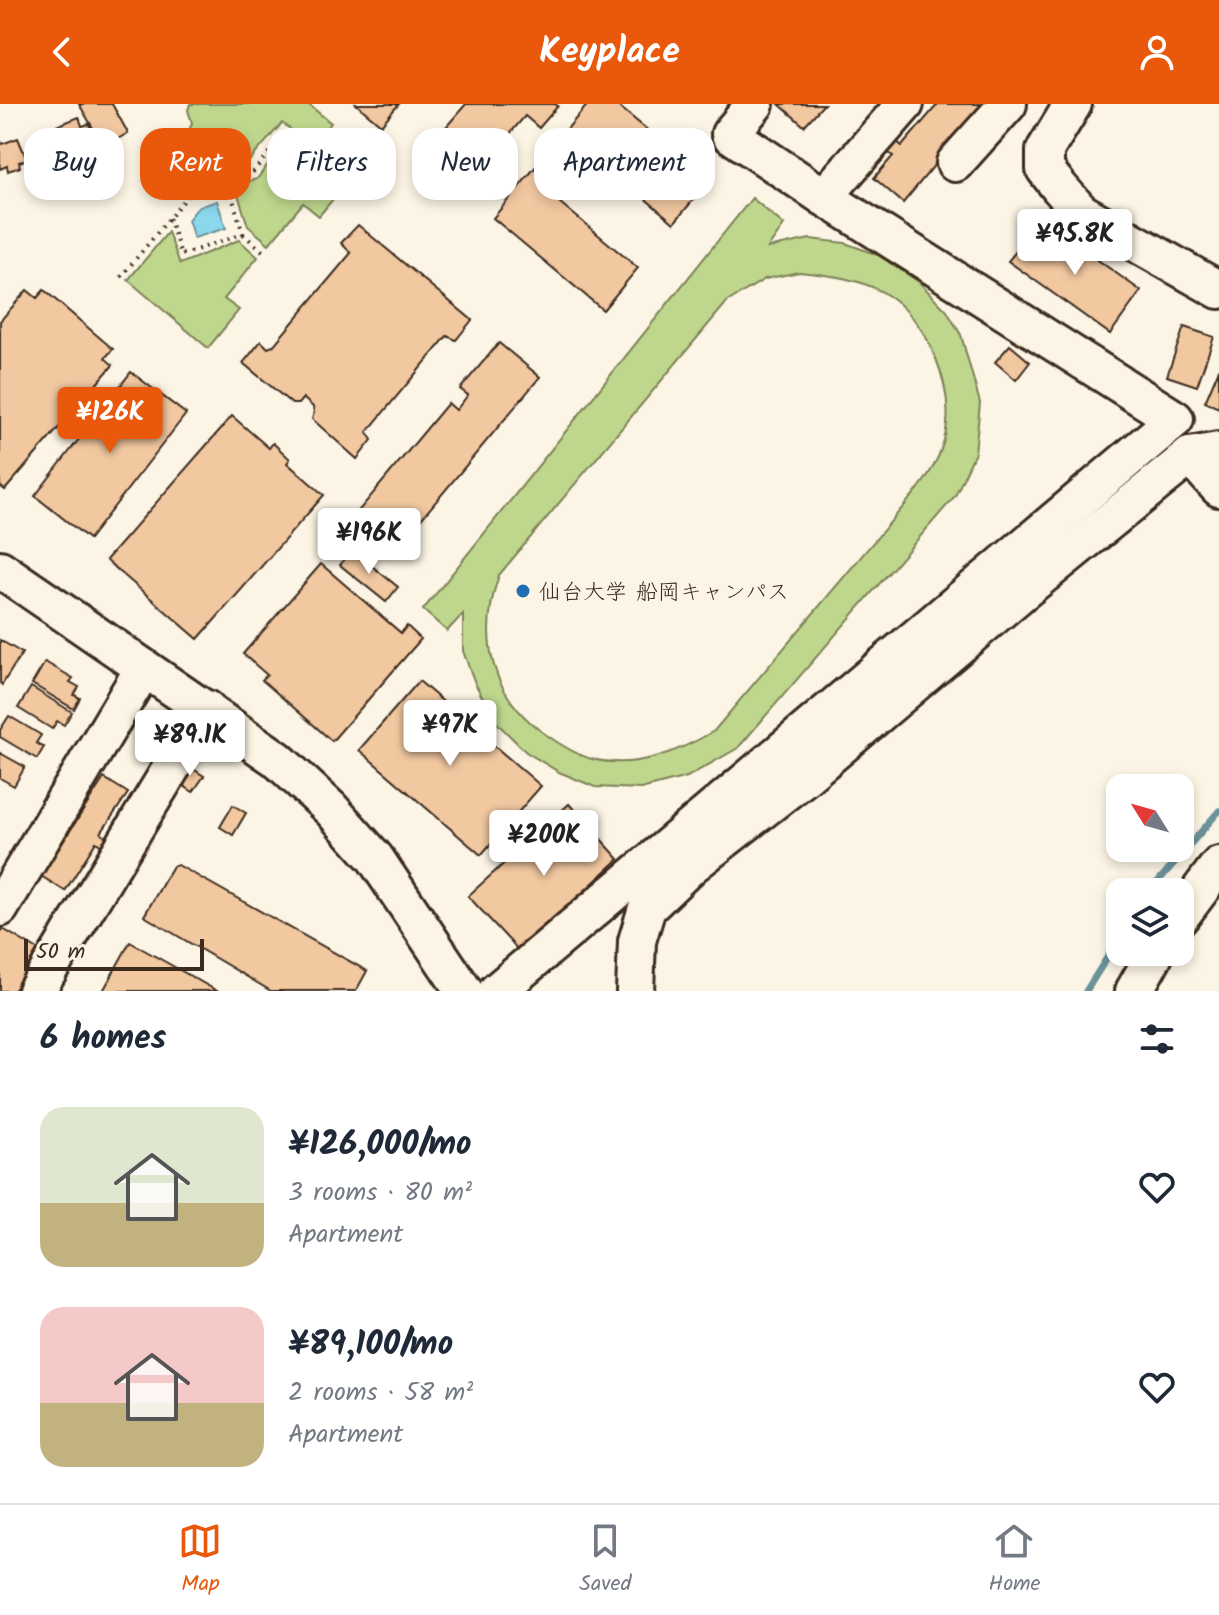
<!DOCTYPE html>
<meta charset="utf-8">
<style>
body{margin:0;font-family:Kalam,"Klee One",sans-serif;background:#f6f6f7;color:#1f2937;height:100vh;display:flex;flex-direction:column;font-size:30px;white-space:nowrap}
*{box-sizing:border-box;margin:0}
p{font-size:26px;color:#747a83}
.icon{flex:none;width:44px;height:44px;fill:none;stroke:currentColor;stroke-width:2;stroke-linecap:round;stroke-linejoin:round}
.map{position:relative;height:887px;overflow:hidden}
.sheet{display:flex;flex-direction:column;background:#fff;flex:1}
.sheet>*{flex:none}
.banner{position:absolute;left:24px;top:24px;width:800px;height:72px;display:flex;gap:16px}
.needle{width:52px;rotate:307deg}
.buttons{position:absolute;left:1106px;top:670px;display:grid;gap:16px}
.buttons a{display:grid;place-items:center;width:88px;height:88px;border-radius:16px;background:#fff;box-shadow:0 4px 12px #0003;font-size:40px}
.scale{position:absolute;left:24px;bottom:20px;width:180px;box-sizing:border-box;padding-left:8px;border:4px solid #3b2a1e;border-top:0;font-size:22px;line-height:28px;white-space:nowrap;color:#3b2a1e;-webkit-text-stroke:6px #fcf5e5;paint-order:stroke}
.price{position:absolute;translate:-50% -68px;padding:0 18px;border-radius:8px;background:#fff;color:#222;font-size:26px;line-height:52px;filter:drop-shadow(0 2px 4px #0008)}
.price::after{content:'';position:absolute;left:50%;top:48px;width:24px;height:18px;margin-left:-12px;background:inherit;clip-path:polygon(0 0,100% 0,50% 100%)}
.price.active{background:#ea580c;color:#fff}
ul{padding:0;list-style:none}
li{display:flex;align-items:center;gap:24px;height:200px;padding:0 40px}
li span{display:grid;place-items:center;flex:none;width:224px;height:160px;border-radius:24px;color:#555}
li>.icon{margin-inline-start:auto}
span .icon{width:96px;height:96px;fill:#fffc;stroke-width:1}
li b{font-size:34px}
h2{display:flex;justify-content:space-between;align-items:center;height:96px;padding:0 40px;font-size:34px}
.pill{padding:0 28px;border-radius:24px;background:#fff;box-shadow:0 4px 12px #0003;font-size:28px;line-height:72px}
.pill.active{background:#ea580c;color:#fff}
header{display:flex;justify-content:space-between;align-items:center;height:104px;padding:0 40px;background:#ea580c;color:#fff;font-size:36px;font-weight:800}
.tab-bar{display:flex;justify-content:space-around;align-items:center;height:112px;border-top:2px solid #e0e1e3;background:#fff;font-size:22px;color:#747a83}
.tab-bar a{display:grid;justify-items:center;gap:4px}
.tab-bar .active{color:#ea580c}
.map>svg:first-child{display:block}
</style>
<header><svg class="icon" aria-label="back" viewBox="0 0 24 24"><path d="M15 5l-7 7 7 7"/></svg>Keyplace<svg class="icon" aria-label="person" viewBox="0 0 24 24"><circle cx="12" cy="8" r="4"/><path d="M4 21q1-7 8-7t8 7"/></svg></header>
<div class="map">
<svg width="1219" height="887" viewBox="0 0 1219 887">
<rect width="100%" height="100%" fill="#fcf5e5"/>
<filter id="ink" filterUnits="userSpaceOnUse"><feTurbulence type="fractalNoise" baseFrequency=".0125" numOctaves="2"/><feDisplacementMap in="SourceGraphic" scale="16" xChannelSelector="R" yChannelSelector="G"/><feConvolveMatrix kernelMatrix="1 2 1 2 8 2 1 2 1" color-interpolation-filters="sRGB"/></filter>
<g filter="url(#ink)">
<g fill="#bed78d" stroke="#7c8056" stroke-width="2" fill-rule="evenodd">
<path d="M190,0H308L331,19L313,42L282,19L243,64L196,77L184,66L189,60C179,56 178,48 177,39L188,29L192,19L188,6Z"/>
<polygon points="283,40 303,56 306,53 342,84 319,112 303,99 269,140 248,122 235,81 257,75"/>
<path d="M752,94L784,121L768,144L810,135L845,139L878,151L919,178L947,207L961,231L980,299L975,349L955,392L738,644L687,673L641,685L595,683L559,668L526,648L494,616L475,579L463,547V510L447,527L423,506ZM799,168C831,171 865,175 892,194C912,209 926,230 935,252C955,301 952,342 919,384L714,627C678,648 635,666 592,655C577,651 561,641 548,632C491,594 477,535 499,471L727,198L765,175Z"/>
<polygon points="168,128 180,160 239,136 258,153 224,195 239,206 208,244 128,176"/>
</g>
<polygon fill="#8bd7eb" stroke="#6b9299" stroke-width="2" points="217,97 226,124 194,134 188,116 198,103"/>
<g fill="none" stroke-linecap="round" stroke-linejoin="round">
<g stroke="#6b9299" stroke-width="7">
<polyline points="1149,788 1219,707"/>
<polyline points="1086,887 1120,833"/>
</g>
</g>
<g fill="#f2c8a1" stroke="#3b2a1e" stroke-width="2">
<polygon points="79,0 112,0 128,29 104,43"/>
<polygon points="356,0 399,0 381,21"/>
<polygon points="466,0 555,0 558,2 539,24 525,12 473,73 467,67 461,74 444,60 450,53 433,38"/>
<polygon points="588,0 616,0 709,77 674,119 598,55 585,71 552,43"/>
<polygon points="779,0 824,0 804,22"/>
<polygon points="938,0 985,0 903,99 874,74 893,52 887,48 896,37 902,42"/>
<polygon points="79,13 82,22 89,20 98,44 76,52 74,46 43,58 33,31"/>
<polygon points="18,34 27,56 19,58 20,63 8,67 7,62 0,65 0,36 2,40"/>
<polygon points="538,60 570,86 559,98 638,164 603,206 493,114"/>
<polygon points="1042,116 1141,187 1110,230 1008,157"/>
<polygon points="358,121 472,216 456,236 447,232 367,328 372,336 357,355 312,315 314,309 313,303 303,294 298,300 292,300 243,259 261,237 268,244 273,242 351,149 341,139"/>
<polygon points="27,186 37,194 44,186 113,245 105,254 113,261 5,386 0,382 0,217"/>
<polygon points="1184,223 1214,233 1197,282 1167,272"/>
<polygon points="499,239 540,273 392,450 351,416 448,299 456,306 468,291 460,285"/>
<polygon points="1010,241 1030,258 1016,276 995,258"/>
<polygon points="1219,265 1219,304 1205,298"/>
<polygon points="131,268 186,310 89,435 35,392"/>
<polygon points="232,312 269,344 273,339 290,355 287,359 324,391 198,535 106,456"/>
<polygon points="352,446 398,483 386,498 340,461"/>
<polygon points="321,460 401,529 407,522 421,535 332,637 262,576 267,571 243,550"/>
<polygon points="0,536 22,549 2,581 0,579"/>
<polygon points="45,558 73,574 70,578 79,583 74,591 80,594 74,605 32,580"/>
<polygon points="419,577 541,682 481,751 359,646"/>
<polygon points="31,583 72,608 64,621 57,617 52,625 18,604"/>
<polygon points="9,612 41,631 36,639 44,643 37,655 0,633 0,626"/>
<polygon points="0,649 25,663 14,682 0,674"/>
<polygon points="187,661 204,672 193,688 176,677"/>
<polygon points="104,674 128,689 101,729 107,734 102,742 96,738 65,787 41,772"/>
<polygon points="569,700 619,755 519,847 468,792"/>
<polygon points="233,701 246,709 233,731 220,723"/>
<polygon points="178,761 367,867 356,887 271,887 144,812 173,762"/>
<polygon points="3,825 38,846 14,887 0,887 0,829"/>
<polygon points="130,838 217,887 103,887"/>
</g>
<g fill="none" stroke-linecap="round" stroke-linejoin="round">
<defs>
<g id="minor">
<polyline points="1073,0 1045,46 1045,65 1059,83 1081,108 1219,186"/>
<polyline points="955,59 1008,0"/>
<polyline points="824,93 905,0"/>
<polyline points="1190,352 1219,384"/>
<polyline points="0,465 277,655 331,705 375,754 464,887"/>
<polyline points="0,804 144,564"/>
<polyline points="1180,813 1219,761"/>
<polyline points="36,887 207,605"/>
<polyline points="497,887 1175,315 824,93 730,30 755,0"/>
<polyline points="635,887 637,837 647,804 692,761 806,672 1020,490 1190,352 1219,347"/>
<polyline points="1134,887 1156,848"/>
</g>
</defs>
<use href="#minor" stroke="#3b2a1e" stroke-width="42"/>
<g stroke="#3b2a1e" stroke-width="4" stroke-dasharray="2 6" stroke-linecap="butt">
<polyline points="169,114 181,151 243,130 227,75"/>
<polyline points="243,130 266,150"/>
<polyline points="121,173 195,83 252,69 286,29 310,49"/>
</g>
<use href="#minor" stroke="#fcf5e5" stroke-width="36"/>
</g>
</g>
<circle fill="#1f6fb2" stroke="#fcf5e5" stroke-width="3" cx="523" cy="487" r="8"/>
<g text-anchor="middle" stroke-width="8" stroke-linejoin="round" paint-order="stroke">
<g font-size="22" fill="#3b2a1e" stroke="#fcf5e5" text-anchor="start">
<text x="539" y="495">仙台大学 船岡キャンパス</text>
</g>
</g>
</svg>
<div class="buttons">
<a><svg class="needle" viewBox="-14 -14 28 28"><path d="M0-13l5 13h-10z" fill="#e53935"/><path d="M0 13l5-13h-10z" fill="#747a83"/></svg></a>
<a><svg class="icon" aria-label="layers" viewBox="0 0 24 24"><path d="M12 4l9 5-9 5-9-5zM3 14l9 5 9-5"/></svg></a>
</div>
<div class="scale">50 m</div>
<b class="price" style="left:1075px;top:173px">¥95.8K</b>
<b class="price active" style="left:110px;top:351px">¥126K</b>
<b class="price" style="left:369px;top:472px">¥196K</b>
<b class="price" style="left:450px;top:664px">¥97K</b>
<b class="price" style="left:190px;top:674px">¥89.1K</b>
<b class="price" style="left:544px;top:774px">¥200K</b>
<div class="banner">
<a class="pill">Buy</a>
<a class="pill active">Rent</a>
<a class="pill">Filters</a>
<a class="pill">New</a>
<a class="pill">Apartment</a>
</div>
</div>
<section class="sheet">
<h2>6 homes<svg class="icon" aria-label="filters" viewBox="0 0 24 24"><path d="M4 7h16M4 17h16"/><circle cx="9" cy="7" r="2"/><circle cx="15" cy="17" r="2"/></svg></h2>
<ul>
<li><span style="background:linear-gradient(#dfe7d0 60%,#c2b280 0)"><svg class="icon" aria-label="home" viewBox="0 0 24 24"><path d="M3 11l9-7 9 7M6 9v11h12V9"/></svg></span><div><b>¥126,000/mo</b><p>3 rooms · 80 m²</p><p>Apartment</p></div><svg class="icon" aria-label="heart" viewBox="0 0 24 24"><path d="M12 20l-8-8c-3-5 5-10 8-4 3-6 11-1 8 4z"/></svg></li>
<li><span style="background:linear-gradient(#f6c9c9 60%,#c2b280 0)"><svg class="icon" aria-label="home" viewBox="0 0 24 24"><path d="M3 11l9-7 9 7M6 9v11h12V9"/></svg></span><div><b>¥89,100/mo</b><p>2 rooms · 58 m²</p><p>Apartment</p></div><svg class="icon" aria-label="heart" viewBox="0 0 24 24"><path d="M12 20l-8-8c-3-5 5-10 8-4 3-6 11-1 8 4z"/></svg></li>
</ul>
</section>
<nav class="tab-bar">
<a class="active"><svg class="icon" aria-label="map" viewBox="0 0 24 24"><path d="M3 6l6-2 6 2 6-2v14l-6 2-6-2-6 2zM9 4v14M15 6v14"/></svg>Map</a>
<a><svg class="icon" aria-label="saved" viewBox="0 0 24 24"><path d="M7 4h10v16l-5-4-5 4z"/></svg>Saved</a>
<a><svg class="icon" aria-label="home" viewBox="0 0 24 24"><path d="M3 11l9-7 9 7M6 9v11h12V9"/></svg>Home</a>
</nav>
